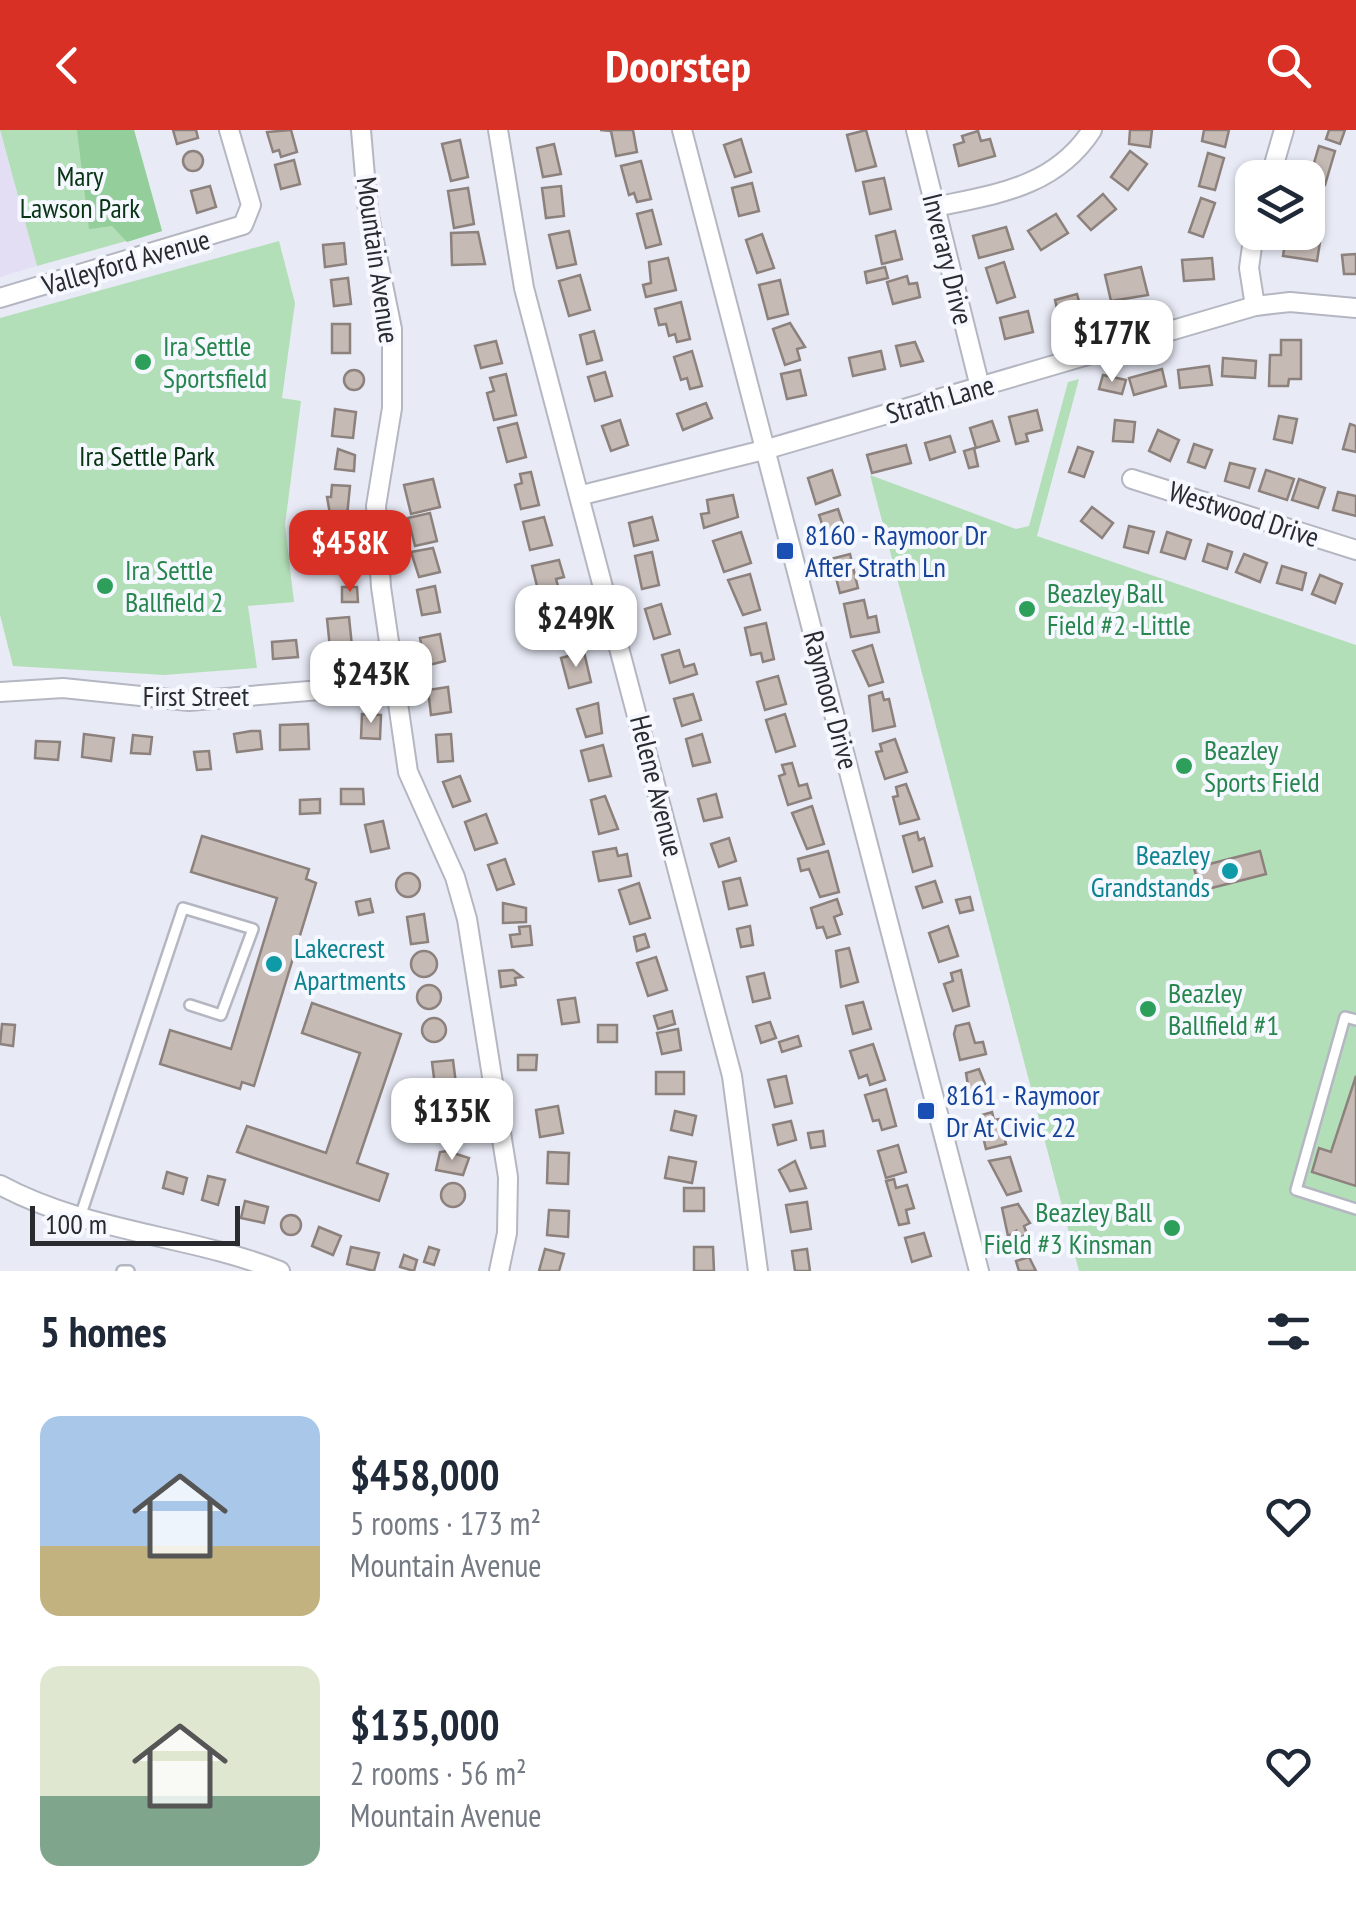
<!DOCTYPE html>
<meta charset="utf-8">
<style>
body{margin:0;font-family:"PT Sans Narrow",sans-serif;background:#f2f2f3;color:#1f2937;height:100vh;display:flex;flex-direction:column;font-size:38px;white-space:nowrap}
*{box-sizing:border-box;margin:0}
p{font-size:32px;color:#747a83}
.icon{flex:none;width:55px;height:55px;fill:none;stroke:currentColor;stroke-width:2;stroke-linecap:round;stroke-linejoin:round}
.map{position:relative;height:1141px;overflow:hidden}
.side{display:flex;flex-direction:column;background:#fff;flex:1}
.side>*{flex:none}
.controls{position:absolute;left:1235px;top:30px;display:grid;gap:20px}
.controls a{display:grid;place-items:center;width:90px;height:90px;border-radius:20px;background:#fff;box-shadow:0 2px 8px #0004;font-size:50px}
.scale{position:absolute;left:30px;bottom:25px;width:210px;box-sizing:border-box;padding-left:10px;border:5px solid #292b2f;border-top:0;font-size:28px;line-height:35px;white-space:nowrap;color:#292b2f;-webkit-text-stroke:8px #f6f8ff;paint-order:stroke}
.price{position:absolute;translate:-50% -85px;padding:0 22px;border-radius:20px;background:#fff;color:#222;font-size:32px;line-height:65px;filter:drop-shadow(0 2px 5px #0008)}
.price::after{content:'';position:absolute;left:50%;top:60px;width:30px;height:22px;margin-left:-15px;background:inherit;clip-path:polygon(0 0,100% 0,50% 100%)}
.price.selected{background:#d93025;color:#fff}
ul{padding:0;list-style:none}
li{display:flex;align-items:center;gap:30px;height:250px;padding:0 40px}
li span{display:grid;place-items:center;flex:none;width:280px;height:200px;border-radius:20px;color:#555}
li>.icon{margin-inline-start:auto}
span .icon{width:120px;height:120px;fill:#fffc;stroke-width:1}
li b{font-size:42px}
h2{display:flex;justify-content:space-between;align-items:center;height:120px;padding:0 40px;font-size:42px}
header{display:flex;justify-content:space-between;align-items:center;height:130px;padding:0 40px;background:#d93025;color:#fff;font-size:45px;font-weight:800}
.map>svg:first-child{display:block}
</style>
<header><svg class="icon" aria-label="back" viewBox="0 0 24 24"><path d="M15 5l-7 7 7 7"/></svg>Doorstep<svg class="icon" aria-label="search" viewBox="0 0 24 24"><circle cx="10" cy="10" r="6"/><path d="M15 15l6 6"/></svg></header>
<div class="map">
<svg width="1356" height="1141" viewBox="0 0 1356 1141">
<rect width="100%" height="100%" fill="#e8ebf6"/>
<polygon fill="#e3def4" points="0,2 37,136 0,147"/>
<g fill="#b3dfb8">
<polygon points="0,0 134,0 162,101 37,136"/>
<polygon points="279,111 295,173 282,268 301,271 285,395 294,472 248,476 257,538 164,545 13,536 0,485 0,188"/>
<polygon points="1079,249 1037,406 1356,515 1356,1141 1079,1141 870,345 1016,399 1029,396 1068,252"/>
</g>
<polygon fill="#93ce9b" points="77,0 134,0 162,101 127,112 112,96 89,99"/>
<g fill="#c6bab5" stroke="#8c817c" stroke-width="2.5">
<polygon points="173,0 196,0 198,8 177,14"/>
<polygon points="291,0 297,22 281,27 279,20 273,22 267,2"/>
<polygon points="600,0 633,0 637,22 616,26 611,1"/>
<polygon points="866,0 876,36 856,41 847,5"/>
<polygon points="1130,0 1152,0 1150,17 1129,14"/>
<polygon points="1204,0 1229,0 1225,17 1202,11"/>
<polygon points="1329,0 1345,0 1340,14 1326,9"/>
<polygon points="978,1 981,11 990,9 995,26 959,36 954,15 964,12 962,6"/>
<polygon points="741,9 751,42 735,47 724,15"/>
<polygon points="460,10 468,47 451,51 442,14"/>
<polygon points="554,14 561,44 543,47 537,18"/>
<polygon points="1319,16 1335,21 1325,55 1309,50"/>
<circle cx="193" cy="31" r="10"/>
<polygon points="1130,21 1147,34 1128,60 1111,47"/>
<polygon points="1208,23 1224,28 1215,60 1199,56"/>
<polygon points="294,30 300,54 281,59 275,35"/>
<polygon points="641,31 651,69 637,72 634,63 629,65 621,36"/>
<polygon points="884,48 891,79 870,84 863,52"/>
<polygon points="752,53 759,81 739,86 732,58"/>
<polygon points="210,56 216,77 197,83 191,61"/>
<polygon points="561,56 564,86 546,88 542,58"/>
<polygon points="468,58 474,94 454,98 448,61"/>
<polygon points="1308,61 1319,64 1311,95 1308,94"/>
<polygon points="1103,64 1116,79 1091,100 1078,86"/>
<polygon points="1201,68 1215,73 1203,107 1189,102"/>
<polygon points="652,80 661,114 646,118 637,84"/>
<polygon points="1056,84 1068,103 1041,120 1028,101"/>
<polygon points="1006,97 1013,119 979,128 973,106"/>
<polygon points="569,101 576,134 557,138 549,105"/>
<polygon points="895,101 902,129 882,134 876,106"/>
<polygon points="478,102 485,134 452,135 451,103"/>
<polygon points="762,104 774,138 757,143 746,110"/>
<polygon points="1286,106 1320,112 1317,131 1283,126"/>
<polygon points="344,113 346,134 325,137 323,115"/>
<polygon points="1356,124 1356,144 1344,144 1342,125"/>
<polygon points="668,128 676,160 646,167 643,155 651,153 649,132"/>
<polygon points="1212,128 1214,149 1184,151 1182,130"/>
<polygon points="1004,132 1015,167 997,173 986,138"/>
<polygon points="885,137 888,148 867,153 865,142"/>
<polygon points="1141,137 1148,165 1111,171 1105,145"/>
<polygon points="580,145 590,180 569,186 559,151"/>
<polygon points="907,146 909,154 917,153 920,167 893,174 887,152"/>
<polygon points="348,148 351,174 334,176 331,150"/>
<polygon points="780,150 788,184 768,189 759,155"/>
<polygon points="1077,164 1082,182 1059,187 1055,170"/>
<polygon points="681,172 690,209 677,212 675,204 669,206 666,194 659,195 655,179"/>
<polygon points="1028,181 1033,202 1005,209 1000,188"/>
<polygon points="790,193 805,217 797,219 800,230 785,235 773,199"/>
<rect x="332" y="194" width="18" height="29"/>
<polygon points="594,201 602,230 587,234 580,205"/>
<polygon points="1281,210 1301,210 1301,249 1289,249 1288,256 1269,256 1270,225 1281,225"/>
<polygon points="496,211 502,233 481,238 475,216"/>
<polygon points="915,212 923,231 901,236 896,216"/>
<polygon points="692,221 702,256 690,259 687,248 681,250 674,227"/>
<polygon points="881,221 885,239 853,246 849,228"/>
<polygon points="1223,228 1256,231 1255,248 1222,246"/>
<polygon points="1209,236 1212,255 1180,258 1178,240"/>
<polygon points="1162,239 1166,256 1134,265 1129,248"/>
<circle cx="354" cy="250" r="10"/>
<polygon points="800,240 806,265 787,269 781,244"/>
<polygon points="605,242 612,266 595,271 588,247"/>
<polygon points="506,244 516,285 494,290 487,263 494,261 490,248"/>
<polygon points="1103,245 1126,250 1122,264 1099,259"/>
<polygon points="706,273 712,288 683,300 677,284"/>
<polygon points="335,279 356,282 353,308 332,306"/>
<polygon points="1037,280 1042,300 1026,304 1028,311 1016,314 1009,287"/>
<polygon points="1279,286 1297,289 1292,313 1274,309"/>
<polygon points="620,290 628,315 611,321 602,296"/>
<polygon points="1115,290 1135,292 1133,312 1113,311"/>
<polygon points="992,291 999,311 976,318 970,298"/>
<polygon points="517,293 526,327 507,332 498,298"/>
<polygon points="1350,294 1356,296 1356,322 1343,319"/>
<polygon points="1158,300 1179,310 1170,331 1149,321"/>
<polygon points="950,306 955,322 930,330 925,313"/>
<polygon points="1194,314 1212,320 1205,338 1188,332"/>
<polygon points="906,315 911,333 872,343 867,325"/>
<polygon points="1078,317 1093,322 1084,347 1069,342"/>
<polygon points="974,318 978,336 969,338 964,321"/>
<polygon points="338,319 355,325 354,341 335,339"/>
<polygon points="1230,333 1255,339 1249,358 1225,351"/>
<polygon points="832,340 840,365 816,374 808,348"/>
<polygon points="1266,340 1294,349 1287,370 1259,361"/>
<polygon points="531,342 539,375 521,379 515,355 522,353 520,344"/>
<polygon points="433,349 440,377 411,384 404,355"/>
<polygon points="1299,349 1325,358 1318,378 1292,370"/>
<polygon points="332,355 350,356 347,386 330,384 327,367 331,367"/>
<polygon points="1338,362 1356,366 1356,386 1333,380"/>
<polygon points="733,365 738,387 704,398 701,384 709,383 707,370"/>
<polygon points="1092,377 1113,393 1102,408 1081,391"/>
<polygon points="838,379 847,406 828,412 819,385"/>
<polygon points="430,383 437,411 415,416 408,388"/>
<polygon points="544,387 552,415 530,420 523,392"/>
<polygon points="652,387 658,410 634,416 629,393"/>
<polygon points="1129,396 1154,402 1148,423 1124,417"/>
<polygon points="741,402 751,433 724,442 713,411"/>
<polygon points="1167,402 1191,410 1185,429 1161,422"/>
<polygon points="353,407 354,424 338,425 337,408"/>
<polygon points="1208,414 1232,422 1227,439 1203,431"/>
<polygon points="433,418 440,442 419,447 411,422"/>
<polygon points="652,422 659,455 642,459 635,426"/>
<polygon points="850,424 858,458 840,463 831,429"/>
<polygon points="1244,424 1267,433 1260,452 1236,442"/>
<polygon points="559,430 564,447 556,449 558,456 538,460 532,436"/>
<polygon points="1282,436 1306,443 1302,460 1277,453"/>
<polygon points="750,444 760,480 743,485 728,450"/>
<polygon points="1320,445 1342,454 1335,473 1312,464"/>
<polygon points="435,456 440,482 422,485 417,460"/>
<polygon points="342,457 357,457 358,472 342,472"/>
<polygon points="864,470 868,488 876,486 879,502 851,507 844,474"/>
<polygon points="661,474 670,504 654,509 645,479"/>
<polygon points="564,481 573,510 553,515 545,487"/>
<polygon points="349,487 352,516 330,518 327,489"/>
<polygon points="766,493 774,529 763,532 761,523 751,525 745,498"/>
<polygon points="440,504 445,531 425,536 420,508"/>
<polygon points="296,510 298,527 273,529 272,512"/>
<polygon points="872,515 883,552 869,556 853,521"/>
<polygon points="679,520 684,537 694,534 697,544 670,553 662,525"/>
<polygon points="584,522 591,552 569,558 561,528"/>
<polygon points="778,546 786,574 765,580 757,552"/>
<polygon points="448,557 451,582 431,585 428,560"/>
<polygon points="882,562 884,570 889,569 895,596 873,601 869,566"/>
<polygon points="693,564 701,590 682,596 674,569"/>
<polygon points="598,573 602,603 586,607 577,579"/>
<polygon points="362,584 381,585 380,609 361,608"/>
<polygon points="785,584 795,616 776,622 766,590"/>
<polygon points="308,594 309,619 280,620 280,595"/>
<polygon points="251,601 260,601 262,619 237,622 234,604"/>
<polygon points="84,604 114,608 111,631 82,627"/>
<polygon points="451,604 453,631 438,632 436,605"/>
<polygon points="702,604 710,632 693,636 686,609"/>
<polygon points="133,605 152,607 150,624 131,623"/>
<polygon points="895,609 907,642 885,649 876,622 882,621 880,614"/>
<polygon points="36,611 60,612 58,630 35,628"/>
<polygon points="603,615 611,646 589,651 581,621"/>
<polygon points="209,621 211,639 197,640 194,622"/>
<polygon points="792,633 799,656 807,654 811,668 788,675 779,646 785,644 782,635"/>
<polygon points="460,646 470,671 453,677 443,652"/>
<polygon points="906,654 919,689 900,694 893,667 898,666 896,657"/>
<polygon points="341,659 363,659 364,674 341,674"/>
<polygon points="716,664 722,687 704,691 698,669"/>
<polygon points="605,666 618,699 599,704 591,670"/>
<polygon points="320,669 320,683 300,684 300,670"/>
<polygon points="812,676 824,714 807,719 792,683"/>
<polygon points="486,684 497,713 475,720 465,692"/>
<polygon points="383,691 389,718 371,722 365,695"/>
<polygon points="917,702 919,710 924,708 932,736 913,742 903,706"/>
<polygon points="202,706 309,739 306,749 316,753 254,956 242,952 240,959 160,934 170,900 231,919 277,768 191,742"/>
<polygon points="729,708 736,731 719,737 711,714"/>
<polygon points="616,718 618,726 627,724 631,746 599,751 593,722"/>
<polygon points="828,721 839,762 820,767 809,739 801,741 798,729"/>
<polygon points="1260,721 1266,744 1200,761 1194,738"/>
<polygon points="505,729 514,754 497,760 488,735"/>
<circle cx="408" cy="755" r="12"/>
<polygon points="740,748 747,775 729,779 723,752"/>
<polygon points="935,751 942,772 923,778 916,757"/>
<polygon points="639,753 650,788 630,794 619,760"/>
<polygon points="970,767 973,780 960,783 956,770"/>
<polygon points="370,769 373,782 359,785 356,772"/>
<polygon points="837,769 842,784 834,787 840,804 827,808 823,797 817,798 811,778"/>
<polygon points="503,773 526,778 526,792 503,793"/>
<polygon points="424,784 428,812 411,814 407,787"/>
<polygon points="530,796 532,815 512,817 510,805 520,804 519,797"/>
<polygon points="750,796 753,815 741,817 737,799"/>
<polygon points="948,796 958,826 939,832 929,803"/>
<polygon points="645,804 649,817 637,821 634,807"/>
<polygon points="849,818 858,852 841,857 836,821"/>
<circle cx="424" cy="834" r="13"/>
<polygon points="656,827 667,860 648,866 637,833"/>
<polygon points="513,840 522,847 515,848 516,855 501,857 499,841"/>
<polygon points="961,840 969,876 953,881 944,854 953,851 951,843"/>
<polygon points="764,843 770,868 753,872 747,847"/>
<circle cx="429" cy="867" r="12"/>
<polygon points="575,868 579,892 562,894 558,870"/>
<polygon points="863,872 871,899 853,904 846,876"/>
<polygon points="312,873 401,904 357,1033 388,1044 379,1071 237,1022 247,996 326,1023 360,923 302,903"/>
<polygon points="672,881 675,894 658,899 654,886"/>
<circle cx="434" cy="900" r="12"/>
<polygon points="770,892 776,908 761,913 756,896"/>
<polygon points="969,893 975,913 983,912 986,924 960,930 954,904 956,896"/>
<polygon points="2,894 15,895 13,916 0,914"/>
<rect x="598" y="895" width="19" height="17"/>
<polygon points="678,899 681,920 662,924 657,903"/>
<polygon points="798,906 801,916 782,922 779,912"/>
<polygon points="873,914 885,950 870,955 867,945 859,948 850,921"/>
<polygon points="518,925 537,925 536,940 518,940"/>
<polygon points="453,930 456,954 435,956 432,932"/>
<polygon points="979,939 991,969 971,974 966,943"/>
<rect x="656" y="942" width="28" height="22"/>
<polygon points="786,946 792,973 775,977 768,950"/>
<polygon points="1356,946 1356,1056 1312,1042 1319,1018 1331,1022"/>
<polygon points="886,959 896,996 882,1000 879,990 873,991 865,965"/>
<polygon points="558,976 563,1003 540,1007 536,980"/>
<polygon points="675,981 696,986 692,1005 671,1000"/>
<polygon points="992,982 994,990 1000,989 1006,1014 986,1019 978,986"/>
<polygon points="440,985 461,985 462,1009 441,1009"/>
<polygon points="791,991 796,1010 778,1015 773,995"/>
<polygon points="823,1001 825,1016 811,1018 808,1003"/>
<polygon points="898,1015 906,1042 886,1048 878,1021"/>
<polygon points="447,1021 469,1028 463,1045 436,1040 440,1022"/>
<polygon points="548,1022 569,1023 568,1054 547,1053"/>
<polygon points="669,1027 696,1032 692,1053 665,1048"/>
<polygon points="1010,1027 1021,1061 1007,1065 989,1031"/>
<polygon points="795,1031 806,1058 790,1061 779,1040"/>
<polygon points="167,1042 187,1048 183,1064 163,1058"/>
<polygon points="208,1046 225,1050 218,1075 202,1070"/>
<polygon points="894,1049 896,1058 907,1055 914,1078 906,1080 909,1093 899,1095 886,1051"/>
<circle cx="453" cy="1065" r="12"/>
<rect x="684" y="1058" width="20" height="23"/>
<polygon points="245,1071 268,1077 264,1093 241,1088"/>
<polygon points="807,1072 811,1099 791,1102 786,1075"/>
<polygon points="1018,1074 1030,1093 1024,1096 1027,1104 1016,1110 1016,1101 1008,1106 1002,1078"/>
<polygon points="549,1080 569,1081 568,1107 547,1105"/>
<circle cx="291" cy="1095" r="10"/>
<polygon points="319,1097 341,1106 333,1125 312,1116"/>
<polygon points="924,1103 931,1126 912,1132 905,1108"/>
<polygon points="351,1117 379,1123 374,1141 347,1134"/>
<polygon points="429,1117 439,1120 434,1135 424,1132"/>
<polygon points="694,1117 713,1117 714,1141 694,1141"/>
<polygon points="545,1119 564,1124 559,1141 539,1141"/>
<polygon points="807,1119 810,1141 795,1141 792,1121"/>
<polygon points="404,1125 417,1130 414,1141 400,1137"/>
<polygon points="1029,1127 1036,1141 1019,1141 1016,1131"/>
</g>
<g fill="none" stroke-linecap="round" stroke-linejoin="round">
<defs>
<g id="lane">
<polyline points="1356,890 1345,887 1296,1060 1356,1079"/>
<polyline points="80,1087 183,778 253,799 221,885 190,875"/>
<polyline points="122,1141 129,1141"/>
</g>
<g id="street">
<polyline points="361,0 368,81 392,199 392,278 376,376 381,457 408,642 455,747 467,789 508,1047 507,1103 499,1141"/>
<polyline points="498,0 524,158 732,946 758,1141"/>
<polyline points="682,0 979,1141"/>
<polyline points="916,0 980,257"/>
<polyline points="1270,48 1284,0"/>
<path d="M935,77C997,64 1055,57 1092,0"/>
<polyline points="1254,102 1249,138 1255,176"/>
<polyline points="0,168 243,95 251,75 229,0"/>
<polyline points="1132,349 1356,420"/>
<polyline points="582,365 764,320 1255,176 1290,172 1356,178"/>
<polyline points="0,562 63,558 189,571 393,554"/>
<path d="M0,1055C87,1102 189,1105 280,1141"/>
</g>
</defs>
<use href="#lane" stroke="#b4b7c1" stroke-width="14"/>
<use href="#street" stroke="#b4b7c1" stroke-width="22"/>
<use href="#lane" stroke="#fff" stroke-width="9"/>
<use href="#street" stroke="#fff" stroke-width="18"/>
</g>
<g fill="#2e9e5b" stroke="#f6f8ff" stroke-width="4">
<circle cx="143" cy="232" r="10"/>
<circle cx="105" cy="456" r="10"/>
<circle cx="1027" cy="479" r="10"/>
<circle cx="1184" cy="636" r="10"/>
<circle cx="1148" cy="879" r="10"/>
<circle cx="1172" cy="1098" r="10"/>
</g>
<g fill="#1a4fb4" stroke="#f6f8ff" stroke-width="4">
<rect x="775" y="411" width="20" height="20" rx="5"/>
<rect x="916" y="971" width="20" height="20" rx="5"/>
</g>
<g fill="#0f9aa8" stroke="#f6f8ff" stroke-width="4">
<circle cx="1230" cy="741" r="10"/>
<circle cx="274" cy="834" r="10"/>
</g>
<g text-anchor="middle" stroke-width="8" stroke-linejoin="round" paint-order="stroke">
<g font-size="28" fill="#093515" stroke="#f6f8ff">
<text x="80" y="56">Mary<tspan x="80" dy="32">Lawson Park</tspan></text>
<text x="147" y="336">Ira Settle Park</text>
</g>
<g font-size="28" fill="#292b2f" stroke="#f6f8ff">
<text transform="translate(948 129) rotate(76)" y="10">Inverary Drive</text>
<text transform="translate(378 130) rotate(82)" y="10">Mountain Avenue</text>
<text transform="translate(126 132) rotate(-16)" y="10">Valleyford Avenue</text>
<text transform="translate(940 269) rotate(-16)" y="10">Strath Lane</text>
<text transform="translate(1244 384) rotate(18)" y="10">Westwood Drive</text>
<text x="196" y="576">First Street</text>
<text transform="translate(831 570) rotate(75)" y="10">Raymoor Drive</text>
<text transform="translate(657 656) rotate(76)" y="10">Helene Avenue</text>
</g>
<g font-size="28" fill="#27864d" stroke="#f6f8ff" text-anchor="start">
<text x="163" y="226">Ira Settle<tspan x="163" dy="32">Sportsfield</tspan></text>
<text x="125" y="450">Ira Settle<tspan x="125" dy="32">Ballfield 2</tspan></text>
<text x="1047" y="473">Beazley Ball<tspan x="1047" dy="32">Field #2 -Little</tspan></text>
<text x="1204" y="630">Beazley<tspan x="1204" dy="32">Sports Field</tspan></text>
<text x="1168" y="873">Beazley<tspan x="1168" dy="32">Ballfield #1</tspan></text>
<text x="1152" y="1092" text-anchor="end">Beazley Ball<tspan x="1152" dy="32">Field #3 Kinsman</tspan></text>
</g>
<g font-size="28" fill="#164399" stroke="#f6f8ff" text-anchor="start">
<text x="805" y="415">8160 - Raymoor Dr<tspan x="805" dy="32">After Strath Ln</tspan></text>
<text x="946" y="975">8161 - Raymoor<tspan x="946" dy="32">Dr At Civic 22</tspan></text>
</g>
<g font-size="28" fill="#0d838f" stroke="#f6f8ff" text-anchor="end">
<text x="1210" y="735">Beazley<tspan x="1210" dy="32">Grandstands</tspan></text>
<text x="294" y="828" text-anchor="start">Lakecrest<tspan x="294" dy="32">Apartments</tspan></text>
</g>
</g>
</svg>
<div class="controls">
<a><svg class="icon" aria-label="layers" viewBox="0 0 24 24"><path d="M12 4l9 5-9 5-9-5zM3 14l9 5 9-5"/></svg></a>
</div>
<div class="scale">100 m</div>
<b class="price" style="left:1112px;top:255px">$177K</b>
<b class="price selected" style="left:350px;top:465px">$458K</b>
<b class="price" style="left:576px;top:540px">$249K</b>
<b class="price" style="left:371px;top:596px">$243K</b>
<b class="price" style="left:452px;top:1033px">$135K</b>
</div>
<section class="side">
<h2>5 homes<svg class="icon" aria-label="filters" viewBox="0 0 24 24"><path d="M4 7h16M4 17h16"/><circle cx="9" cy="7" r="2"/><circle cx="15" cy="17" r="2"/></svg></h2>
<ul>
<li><span style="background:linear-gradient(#a9c7e8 65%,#c2b280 0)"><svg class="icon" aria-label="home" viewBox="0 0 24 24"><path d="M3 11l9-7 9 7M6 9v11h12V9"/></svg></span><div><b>$458,000</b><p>5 rooms · 173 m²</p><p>Mountain Avenue</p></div><svg class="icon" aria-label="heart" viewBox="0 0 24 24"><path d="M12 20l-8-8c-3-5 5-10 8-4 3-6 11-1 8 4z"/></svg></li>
<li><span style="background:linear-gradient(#dfe7d0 65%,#7fa58c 0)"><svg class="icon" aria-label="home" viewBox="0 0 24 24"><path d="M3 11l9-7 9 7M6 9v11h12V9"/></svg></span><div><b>$135,000</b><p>2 rooms · 56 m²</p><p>Mountain Avenue</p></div><svg class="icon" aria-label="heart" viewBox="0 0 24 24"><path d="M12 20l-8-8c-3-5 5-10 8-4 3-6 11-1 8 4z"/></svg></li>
</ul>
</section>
